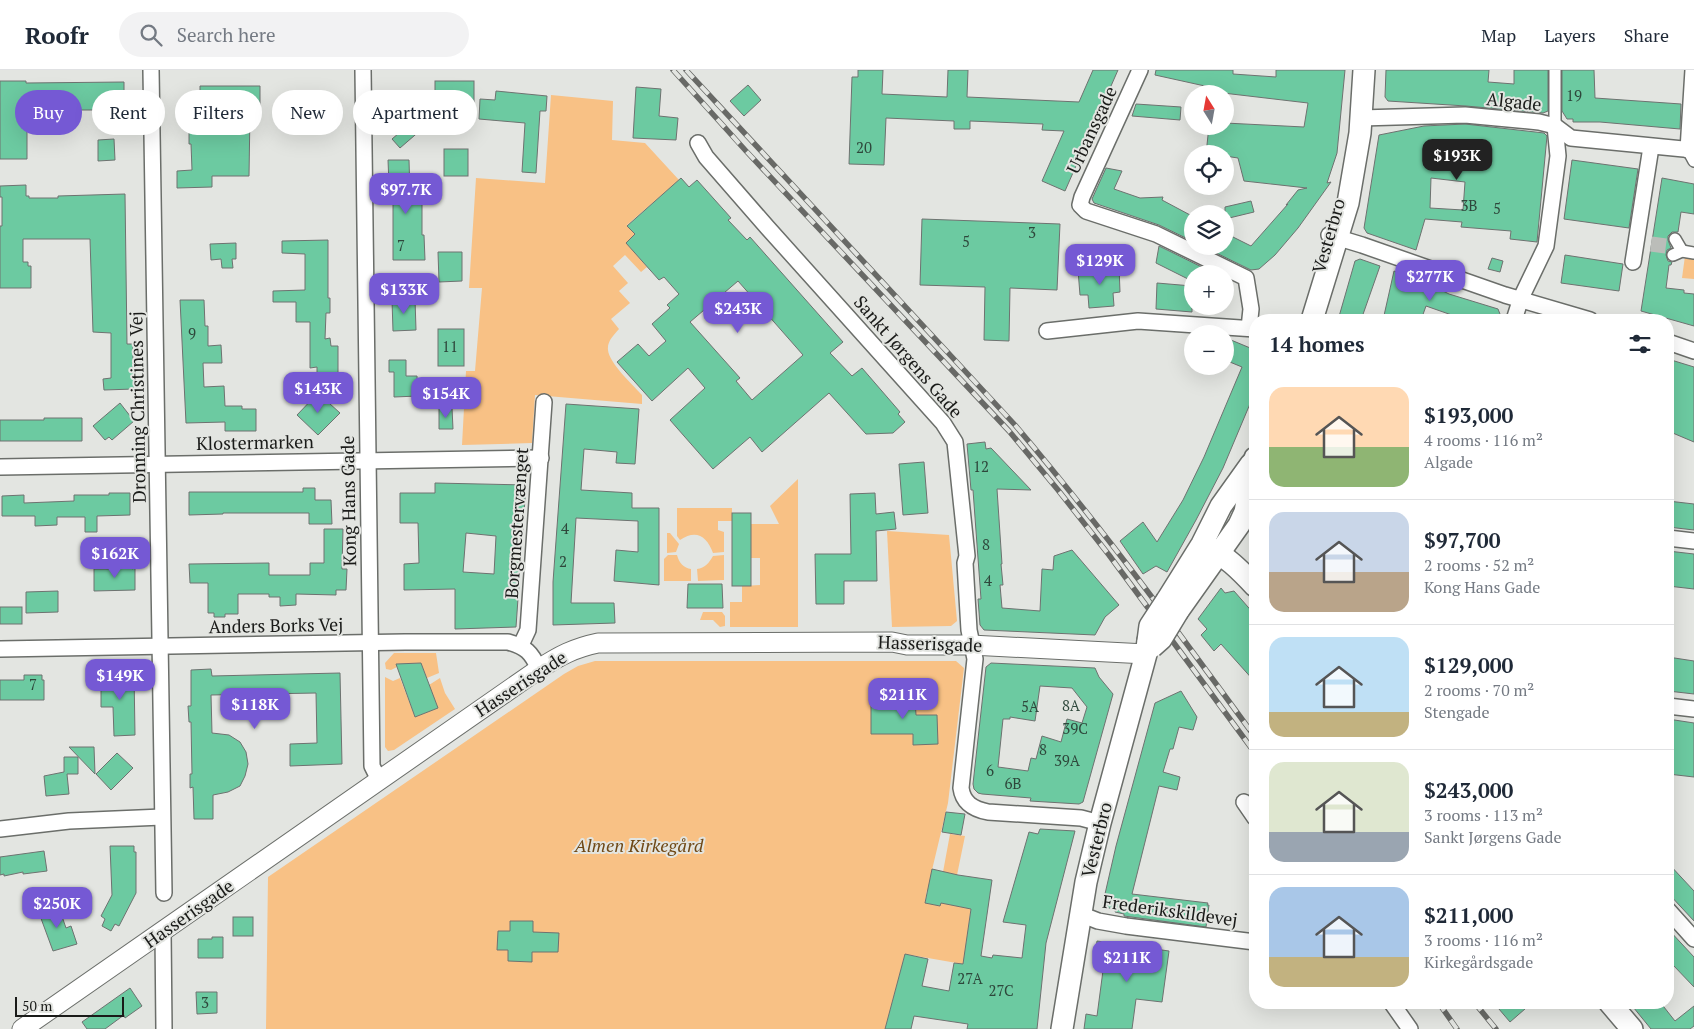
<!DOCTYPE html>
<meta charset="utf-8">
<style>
body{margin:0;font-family:"PT Serif",serif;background:#f2f2f3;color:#1f2937;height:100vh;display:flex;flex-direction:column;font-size:19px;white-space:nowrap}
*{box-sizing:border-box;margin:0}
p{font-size:16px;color:#747a83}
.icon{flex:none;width:28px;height:28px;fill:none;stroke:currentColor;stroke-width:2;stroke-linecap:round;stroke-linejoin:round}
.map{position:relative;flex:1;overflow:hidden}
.panel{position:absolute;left:1249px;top:244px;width:425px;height:695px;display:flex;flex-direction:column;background:#fff;border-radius:20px;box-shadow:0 5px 20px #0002}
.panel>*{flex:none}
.guide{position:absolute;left:15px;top:20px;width:475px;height:45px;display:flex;gap:10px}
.needle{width:32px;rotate:349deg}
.buttons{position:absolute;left:1184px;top:15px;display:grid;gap:10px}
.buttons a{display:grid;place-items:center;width:50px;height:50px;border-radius:50%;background:#fff;box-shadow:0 5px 20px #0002;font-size:25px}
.scale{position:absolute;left:15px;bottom:12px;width:109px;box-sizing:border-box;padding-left:5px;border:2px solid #1a1b19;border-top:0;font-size:14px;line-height:18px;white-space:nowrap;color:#1a1b19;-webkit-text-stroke:4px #e3e5e1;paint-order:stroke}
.price{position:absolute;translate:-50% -42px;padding:0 11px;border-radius:10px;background:#7559d4;color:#fff;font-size:16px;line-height:32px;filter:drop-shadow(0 1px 2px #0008)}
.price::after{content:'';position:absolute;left:50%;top:30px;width:15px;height:11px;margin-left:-8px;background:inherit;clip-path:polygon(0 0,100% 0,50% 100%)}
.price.active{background:#222;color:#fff}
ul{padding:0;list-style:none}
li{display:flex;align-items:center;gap:15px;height:125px;padding:0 20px}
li+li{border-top:1px solid #e0e1e3}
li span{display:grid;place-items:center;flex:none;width:140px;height:100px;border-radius:15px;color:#555}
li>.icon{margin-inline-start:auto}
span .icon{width:60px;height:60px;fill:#fffc;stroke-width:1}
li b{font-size:21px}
h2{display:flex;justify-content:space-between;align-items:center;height:60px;padding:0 20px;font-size:21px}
.chip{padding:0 18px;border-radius:22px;background:#fff;box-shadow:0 5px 20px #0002;font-size:18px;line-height:45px}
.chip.active{background:#7559d4;color:#fff}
header{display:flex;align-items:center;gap:30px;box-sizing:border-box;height:70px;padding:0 25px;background:#fff;border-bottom:1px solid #e0e1e3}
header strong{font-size:24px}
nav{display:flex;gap:28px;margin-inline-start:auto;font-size:18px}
.search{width:350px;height:45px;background:#f2f2f3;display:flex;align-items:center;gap:12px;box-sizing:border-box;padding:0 18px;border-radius:28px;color:#747a83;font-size:19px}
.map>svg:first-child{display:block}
</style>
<header>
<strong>Roofr</strong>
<div class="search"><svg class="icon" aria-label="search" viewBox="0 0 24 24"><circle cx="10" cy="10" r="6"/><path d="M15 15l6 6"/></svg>Search here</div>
<nav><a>Map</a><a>Layers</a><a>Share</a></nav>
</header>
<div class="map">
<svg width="1694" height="959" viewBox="0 0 1694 959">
<rect width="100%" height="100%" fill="#e3e5e1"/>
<g fill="#f8c185">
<path d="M551,25L613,31L612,70L645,73L679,110L627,155L635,164L626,173L647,197L641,202L625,185L613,196L628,213L619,221L630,233L611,249L619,259C614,265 607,271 608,280C609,293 633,315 642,325V334L535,325L532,373L462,375L466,301H475L482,218H469L476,108L545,113Z"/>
<polygon points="1685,186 1694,188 1694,209 1682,208"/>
<polygon points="798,409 798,557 730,557 730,532 742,532 742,516 760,515 760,488 751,488 751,454 779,454 770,436"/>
<path d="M677,438H732V451H718V460L724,462V482L713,483C707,466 696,459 680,470L677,466Z"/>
<polygon points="887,461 949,465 957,551 951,556 892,557"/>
<polygon points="667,463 670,463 679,474 676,482 667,483"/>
<path d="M668,485H677C679,493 684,498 691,499V511H664V489Z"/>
<path d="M724,485V510L698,511L697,499C705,498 709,493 713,486Z"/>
<polygon points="703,542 722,542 725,546 725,556 720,557 713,550 700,550"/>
<polygon points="394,583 436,583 439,603 427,608 421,593 396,594 397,597 391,600 386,599 385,593"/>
<polygon points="595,591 956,591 964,598 948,733 932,800 930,820 927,820 925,832 940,836 943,802 950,764 965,766 957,805 971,837 965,881 968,895 905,884 885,959 266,959 268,807 564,604 578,596"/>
<polygon points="385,607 393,611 400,608 415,647 438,638 429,615 440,608 445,623 455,639 394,680 388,681 385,677"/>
</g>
<g fill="#6ccaa1" stroke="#6e7270" fill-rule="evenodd">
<polygon points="858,0 883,0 882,24 947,27 948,0 968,0 967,27 1079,32 1093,0 1118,0 1065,121 1042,111 1064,61 1042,60 1043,54 970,51 970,59 954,59 954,51 886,48 884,95 849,94 852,7 858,7"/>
<polygon points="1156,0 1233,0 1233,4 1276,7 1276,0 1345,0 1337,83 1327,113 1331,112 1298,158 1275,185 1259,199 1251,200 1202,176 1225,176 1225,163 1251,176 1288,134 1286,135 1298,120 1307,118 1244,111 1238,88 1225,86 1225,84 1206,84 1209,56 1225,56 1225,53 1304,57 1308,33 1223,23 1223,20 1155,5"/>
<polygon points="1386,0 1489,0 1488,12 1514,14 1514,0 1548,0 1548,41 1543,43 1466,36 1388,31 1385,27"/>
<polygon points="1562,0 1594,0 1595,28 1681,34 1680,59 1600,52 1573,52 1573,49 1567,49 1562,41"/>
<polygon points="0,11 26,11 26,13 124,12 124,40 27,40 27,89 0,89"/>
<rect x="435" y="11" width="39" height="21"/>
<polygon points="748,15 761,30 744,46 730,31"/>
<polygon points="200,16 260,16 260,41 250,41 249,106 212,106 212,117 177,118 177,101 192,100 191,74 189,74 189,55 200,55"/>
<polygon points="636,17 661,19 659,46 678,48 676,70 633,68"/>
<polygon points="496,21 547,26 546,41 540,41 536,103 522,102 525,53 479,49 480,29 495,30"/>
<polygon points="403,30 419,48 415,51 422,59 400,78 392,69 399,63 392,55 398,50 390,42"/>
<polygon points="1136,34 1181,37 1180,50 1132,46"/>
<path d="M1465,54L1544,63L1547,66L1537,172L1510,169L1511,161L1461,157L1462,152L1425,149L1416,180L1367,163L1364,158L1379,65L1424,56ZM1431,108L1465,112L1463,140L1430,138Z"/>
<polygon points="114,69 115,90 98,91 98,70"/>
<rect x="444" y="79" width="24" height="27"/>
<polygon points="388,90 409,90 410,124 422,124 422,165 424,165 425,190 393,190 393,115 389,115"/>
<polygon points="1572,90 1638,99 1629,158 1564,149"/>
<polygon points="1106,98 1122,101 1114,119 1140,128 1163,127 1162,130 1192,146 1192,171 1159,155 1094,133 1092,129"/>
<path d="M681,108L689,117L697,110L731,148L728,150L747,170L750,167L843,272L830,283L852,306L862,298L900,342L898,344L905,352L893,363L866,364L829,323L762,382L750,367L713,399L670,350L705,318L688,298L652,331L617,292L638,274L649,286L666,271L652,254L670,238L667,235L679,224L664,207L659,210L626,173L635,164L627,156ZM738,211L803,285L752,330L736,311L740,308L690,252Z"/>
<polygon points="1662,108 1694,114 1694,144 1681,142 1678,162 1672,162 1668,166 1668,170 1671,178 1667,180 1666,185 1668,191 1672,192 1671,195 1669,195 1666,218 1684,220 1684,223 1694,224 1694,256 1641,241"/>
<polygon points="26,115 26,126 29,126 29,128 58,128 58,126 125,124 127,274 133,274 133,299 134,299 134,319 104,320 103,309 111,308 111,263 93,262 90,169 23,169 23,192 28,192 28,196 31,196 31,218 0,218 0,156 2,156 2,127 0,127 0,116"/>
<polygon points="1251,131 1254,142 1225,149 1225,137"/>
<polygon points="922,149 1060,154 1057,220 1010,218 1009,271 984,270 985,217 920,215"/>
<polygon points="328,170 328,228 330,228 330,243 326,243 325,269 330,268 331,276 338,276 338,313 317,313 317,297 310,298 310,252 296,252 296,232 273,232 273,221 305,220 305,184 282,183 282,171"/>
<polygon points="236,173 236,189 232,189 233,198 222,198 221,189 211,190 210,174"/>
<polygon points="1159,176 1216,204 1192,204 1192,211 1156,193"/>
<polygon points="438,182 462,182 462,211 439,212"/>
<polygon points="1565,185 1623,194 1619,221 1561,213"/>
<polygon points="1492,188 1503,191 1500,202 1488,199"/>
<polygon points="1360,189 1380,196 1361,250 1338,250 1355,191"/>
<polygon points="1119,196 1120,222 1113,223 1114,236 1089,238 1088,225 1080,225 1078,200"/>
<polygon points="1394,201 1425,212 1449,224 1498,239 1500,244 1498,250 1466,250 1426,236 1421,250 1383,250"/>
<polygon points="1157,213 1192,216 1192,242 1156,239"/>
<polygon points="415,229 416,260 393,261 392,230"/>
<polygon points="180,230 204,230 205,256 208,256 208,276 221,275 222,293 203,293 204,317 224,316 225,336 242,336 242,339 256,339 256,361 225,361 225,352 186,353"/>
<rect x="438" y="259" width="26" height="37"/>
<polygon points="1231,270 1255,280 1255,322 1223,398 1196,450 1167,502 1156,496 1143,504 1120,471 1143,452 1157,472 1183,430 1204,387 1242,297 1225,290 1225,285"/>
<polygon points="1668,289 1694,297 1694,372 1668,361"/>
<polygon points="389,290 406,290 406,306 417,306 418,326 394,327 394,302 389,302"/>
<polygon points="318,323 340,343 318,365 297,345"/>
<polygon points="120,333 134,351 112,370 109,367 105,370 93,356"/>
<polygon points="566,334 639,339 635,394 616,393 617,382 584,379 581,420 632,423 632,438 659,438 659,515 614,511 616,480 638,482 638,451 576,448 571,533 614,533 615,553 553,555 553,512"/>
<polygon points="439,338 452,338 453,359 439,359"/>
<polygon points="44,348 82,348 82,371 0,371 0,350 44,350"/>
<polygon points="985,372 986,379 991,378 1031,420 997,419 1002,494 1001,494 1003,515 1000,515 1002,538 1040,541 1042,499 1053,500 1054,486 1072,480 1119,535 1105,547 1095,565 984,560 980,555 978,529 981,529 973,420 971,420 967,374"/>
<polygon points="924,392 928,443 903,445 899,394"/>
<path d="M435,413L526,415L516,557L455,559V519L404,520V494L419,493L418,453H400V423H435ZM466,463L496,466L494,504L463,502Z"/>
<polygon points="303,418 315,418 315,430 331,430 332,454 309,454 309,443 223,443 223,444 189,445 189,422 303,422"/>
<polygon points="109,423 130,423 130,445 97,446 97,462 85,462 85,447 57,447 57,455 35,456 35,446 2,446 2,426 24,425 24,433 74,431 74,425 109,425"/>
<polygon points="875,423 876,444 894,442 896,459 876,461 877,511 844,511 844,534 816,534 815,484 851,484 850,424"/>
<polygon points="1668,431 1694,434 1694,460 1668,457"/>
<rect x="732" y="443" width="19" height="73"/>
<polygon points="324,459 343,459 342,499 347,499 346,520 336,520 336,525 296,524 296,535 280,536 280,527 269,527 269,524 238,524 238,544 225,544 225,547 214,547 214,543 208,543 208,513 190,513 189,494 269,493 269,505 310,505 310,493 324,493"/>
<polygon points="1668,481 1694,484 1694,519 1668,516"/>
<polygon points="118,493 132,493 132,499 135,498 135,520 94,521 94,499 118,499"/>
<polygon points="688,514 722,514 723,538 687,538"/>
<polygon points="1221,518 1225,523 1234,521 1255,545 1255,612 1221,574 1214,581 1201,565 1207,559 1198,549"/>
<polygon points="58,521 58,542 26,543 26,522"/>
<rect x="0" y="537" width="22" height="17"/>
<polygon points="1668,587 1694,591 1694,624 1668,621"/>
<polygon points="421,593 438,638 415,647 396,594"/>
<path d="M991,593L1095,598L1099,607L1113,624L1083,732L1079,734L1030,731L1031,728L982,724L978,723L974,719L973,714L986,597ZM1040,616L1072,618L1087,637L1082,653L1067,649L1061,672L1042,666L1036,689L1031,688L1028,701L998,697L1003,649H1010V647L1035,651Z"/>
<polygon points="211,599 212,606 340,603 342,694 290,696 290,674 317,673 316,623 211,625 212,663 229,665 240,672 246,682 248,694 245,706 240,716 228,722 213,725 213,749 194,749 193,717 190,718 190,704 192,704 191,652 189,652 188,636 191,636 191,600"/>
<polygon points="115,603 134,603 135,665 114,666 113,637 101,637 101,604"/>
<polygon points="24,605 42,605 42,610 44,610 44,630 0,630 0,610 24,610"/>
<polygon points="1181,621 1197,647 1193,660 1179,657 1173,679 1170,679 1163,702 1180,707 1177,720 1159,716 1132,824 1208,833 1207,835 1209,835 1206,857 1124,846 1124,844 1115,842 1116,839 1102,837 1116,776 1155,633"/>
<polygon points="915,628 916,645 937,645 938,674 913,675 913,664 871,664 871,629"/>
<polygon points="1668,649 1694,653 1694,707 1668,704"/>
<polygon points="69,677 94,677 95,704"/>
<polygon points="117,683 133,698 111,720 96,704"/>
<polygon points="64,687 78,687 78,704 67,704 69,724 46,726 44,706 64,702"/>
<polygon points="946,742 965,744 961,765 942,762"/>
<polygon points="1040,759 1075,761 1046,873 1037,959 967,959 968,954 914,946 911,959 885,959 905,884 928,889 922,916 949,921 954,893 963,894 971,839 941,833 940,836 925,833 932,799 958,805 992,810 981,886 992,888 993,885 1022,888 1026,855 1003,852 1029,762 1038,764"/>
<polygon points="110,776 134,776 134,782 136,782 136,823 119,856 115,854 111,861 102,856 105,849 101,846 112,825"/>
<polygon points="44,781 47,801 23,804 23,802 4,806 4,804 0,805 0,787"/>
<polygon points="1668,793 1694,821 1694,851 1668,823"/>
<polygon points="58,835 66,858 71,856 77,874 53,881 39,843"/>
<rect x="233" y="847" width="20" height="19"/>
<polygon points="510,851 533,851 533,862 559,863 558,882 532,882 532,892 508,891 508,880 497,880 498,861 510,861"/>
<polygon points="1668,859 1694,887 1694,917 1673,895 1668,901"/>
<polygon points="212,867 223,867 223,888 198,888 198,869 212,869"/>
<polygon points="1097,871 1169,881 1162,932 1136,929 1132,959 1084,959 1086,944 1097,946 1104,893 1094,892"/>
<polygon points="130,918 142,936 125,948 124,945 105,959 87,959 82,952"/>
<polygon points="196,922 217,922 217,943 197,944"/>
<polygon points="1493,932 1533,932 1510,952"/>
<polygon points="1629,932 1660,932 1675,951 1694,936 1694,956 1690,959 1651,959"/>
</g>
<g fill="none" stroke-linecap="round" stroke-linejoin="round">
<polyline stroke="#bbbdb9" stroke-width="15" stroke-dasharray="15 8" stroke-linecap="butt" points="1651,174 1674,177"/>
<defs>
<g id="pedestrian">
<polyline points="1555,0 1555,56"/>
<polyline points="1688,80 1694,91"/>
<polyline points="1675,169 1682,181"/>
<polyline points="1673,185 1682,181 1694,183"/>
</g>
<g id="minor">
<polyline points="151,0 164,823"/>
<polyline points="363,0 372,696 379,710"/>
<polyline points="1140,0 1082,127 1080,135 1086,141 1156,164 1246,208 1251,239 1249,258"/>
<polyline points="1361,48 1465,45 1539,52 1555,56 1571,68 1694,80"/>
<path d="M698,73L706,87L767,157L943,353L955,372L967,486L965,493L969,560L975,589L961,718C963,733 973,739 988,742L1081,748L1100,753"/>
<polyline points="1688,80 1693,0"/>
<polyline points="1329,165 1362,175 1505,225 1590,250"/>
<polyline points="1633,192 1651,77"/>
<polyline points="1514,250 1521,228 1546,176 1558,86 1555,56"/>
<polyline points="1047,261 1138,251 1255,259"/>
<polyline points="1668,272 1694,281"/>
<polyline points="0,397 541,388"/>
<polyline points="1668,468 1694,471"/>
<polyline points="521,575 528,560 544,332"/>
<path d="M0,579L405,572H508C526,577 531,582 539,599"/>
<polyline points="1668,636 1694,639"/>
<polyline points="1244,732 1255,748"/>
<polyline points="0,759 69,751 162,747"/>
<polyline points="1668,840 1694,869"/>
<polyline points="1080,844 1098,851 1126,856 1255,872"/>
<polyline points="163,862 164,959"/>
<polyline points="1391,932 1410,959"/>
</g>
<path id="tertiary" d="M22,959L539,599C559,586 574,578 598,573L892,572L907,575H971L1146,584"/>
<g id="secondary">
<polyline points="1312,250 1348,133 1360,63 1364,0"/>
<path d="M1206,476C1226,486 1240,500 1255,516"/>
<polyline points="1167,530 1202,474 1221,436 1251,394"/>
<polyline points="1178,541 1239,455 1245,442 1255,388"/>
<polyline points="1609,932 1632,959"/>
<polyline points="1062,959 1086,812 1100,753 1146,584 1148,571"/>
</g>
</defs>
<use href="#pedestrian" stroke="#6b6e6a" stroke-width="14"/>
<use href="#minor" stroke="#6b6e6a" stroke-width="18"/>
<use href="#tertiary" stroke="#6b6e6a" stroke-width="21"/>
<use href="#secondary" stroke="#6b6e6a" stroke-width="24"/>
<use href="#pedestrian" stroke="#fff" stroke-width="11"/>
<use href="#minor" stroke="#fff" stroke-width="15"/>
<use href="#tertiary" stroke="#fff" stroke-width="19"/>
<use href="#secondary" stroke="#fff" stroke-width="21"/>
<defs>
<g id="rail">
<polyline points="673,0 746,81 1009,361 1058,420 1109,485 1255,683"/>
<path d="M686,0L1015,355C1101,456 1177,560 1255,667"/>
<polyline points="1438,932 1457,959"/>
<polyline points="1474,932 1496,959"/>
</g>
</defs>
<use href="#rail" stroke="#686966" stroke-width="5.5"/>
<use href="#rail" stroke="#e3e5e1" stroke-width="4" stroke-dasharray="11" stroke-linecap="butt"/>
<defs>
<g id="secondary-bridge">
<polyline points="1148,571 1150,556 1167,530"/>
<polyline points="1152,577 1161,569 1178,541"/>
</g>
</defs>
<use href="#secondary-bridge" stroke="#6b6e6a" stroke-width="24" stroke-linecap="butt"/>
<use href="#secondary-bridge" stroke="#fff" stroke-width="21"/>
</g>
<g text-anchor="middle" stroke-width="4" stroke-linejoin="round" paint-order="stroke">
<g font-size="15" fill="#2e473b">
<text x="1574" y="31">19</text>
<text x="864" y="83">20</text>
<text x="1469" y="141">3B</text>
<text x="1497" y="144">5</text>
<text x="1032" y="168">3</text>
<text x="966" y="177">5</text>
<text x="401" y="181">7</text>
<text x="192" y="269">9</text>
<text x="450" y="282">11</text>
<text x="981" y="402">12</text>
<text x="565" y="464">4</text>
<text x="986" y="480">8</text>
<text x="563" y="497">2</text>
<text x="988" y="516">4</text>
<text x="33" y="620">7</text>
<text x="1071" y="641">8A</text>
<text x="1030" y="642">5A</text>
<text x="1075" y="664">39C</text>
<text x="1043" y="685">8</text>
<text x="1067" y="696">39A</text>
<text x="990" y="706">6</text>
<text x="1013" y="719">6B</text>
<text x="970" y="914">27A</text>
<text x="1001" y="926">27C</text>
<text x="205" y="938">3</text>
</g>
<g font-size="18" fill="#1a1b19" stroke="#e3e5e1">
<text transform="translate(1514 32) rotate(6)" y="6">Algade</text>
<text transform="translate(1092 60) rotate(-65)" y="6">Urbansgade</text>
<text transform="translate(1329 166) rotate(-74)" y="6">Vesterbro</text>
<text transform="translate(908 287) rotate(49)" y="6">Sankt Jørgens Gade</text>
<text transform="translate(138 337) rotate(-91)" y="6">Dronning Christines Vej</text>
<text transform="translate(255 373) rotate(-1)" y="6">Klostermarken</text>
<text transform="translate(349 431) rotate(-91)" y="6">Kong Hans Gade</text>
<text transform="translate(517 453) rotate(-86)" y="6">Borgmestervænget</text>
<text transform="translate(276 556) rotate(-1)" y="6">Anders Borks Vej</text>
<text transform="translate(930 574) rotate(2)" y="6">Hasserisgade</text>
<text transform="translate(521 614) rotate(-33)" y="6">Hasserisgade</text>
<text transform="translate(1097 770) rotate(-76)" y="6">Vesterbro</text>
<text transform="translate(1170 841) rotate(8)" y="6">Frederikskildevej</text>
<text transform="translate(189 844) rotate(-35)" y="6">Hasserisgade</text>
</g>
<g font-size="18" font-style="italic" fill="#6f4815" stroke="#e3e5e1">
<text x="639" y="782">Almen Kirkegård</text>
</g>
</g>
</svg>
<div class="buttons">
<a><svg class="needle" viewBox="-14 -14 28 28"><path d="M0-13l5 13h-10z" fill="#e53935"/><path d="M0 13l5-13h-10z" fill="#747a83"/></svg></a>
<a><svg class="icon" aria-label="locate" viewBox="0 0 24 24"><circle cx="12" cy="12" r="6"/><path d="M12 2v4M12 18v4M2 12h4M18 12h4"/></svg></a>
<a><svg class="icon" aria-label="layers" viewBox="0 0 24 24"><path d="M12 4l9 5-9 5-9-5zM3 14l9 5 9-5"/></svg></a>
<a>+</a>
<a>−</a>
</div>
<div class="scale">50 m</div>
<b class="price active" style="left:1457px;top:111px">$193K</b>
<b class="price" style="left:406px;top:145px">$97.7K</b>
<b class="price" style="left:1100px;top:216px">$129K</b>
<b class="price" style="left:1430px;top:232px">$277K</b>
<b class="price" style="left:404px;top:245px">$133K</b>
<b class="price" style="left:738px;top:264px">$243K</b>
<b class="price" style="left:318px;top:344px">$143K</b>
<b class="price" style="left:446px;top:349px">$154K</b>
<b class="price" style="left:115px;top:509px">$162K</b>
<b class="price" style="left:120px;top:631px">$149K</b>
<b class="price" style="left:903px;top:650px">$211K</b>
<b class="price" style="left:255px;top:660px">$118K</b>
<b class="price" style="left:57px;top:859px">$250K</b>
<b class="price" style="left:1127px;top:913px">$211K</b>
<div class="guide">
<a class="chip active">Buy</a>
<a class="chip">Rent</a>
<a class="chip">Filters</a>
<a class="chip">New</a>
<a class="chip">Apartment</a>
</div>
<section class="panel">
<h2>14 homes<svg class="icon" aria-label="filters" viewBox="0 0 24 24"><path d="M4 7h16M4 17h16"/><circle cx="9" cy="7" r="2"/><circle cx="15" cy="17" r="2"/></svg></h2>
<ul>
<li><span style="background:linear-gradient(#ffd9b3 60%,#8fb573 0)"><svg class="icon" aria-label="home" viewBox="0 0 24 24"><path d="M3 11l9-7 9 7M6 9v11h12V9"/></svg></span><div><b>$193,000</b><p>4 rooms · 116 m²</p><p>Algade</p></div></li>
<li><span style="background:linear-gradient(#c9d6e8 60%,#b9a48a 0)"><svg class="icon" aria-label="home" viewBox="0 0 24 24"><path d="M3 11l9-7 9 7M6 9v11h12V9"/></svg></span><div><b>$97,700</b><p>2 rooms · 52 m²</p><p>Kong Hans Gade</p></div></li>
<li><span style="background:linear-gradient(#bfe0f5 75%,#c2b280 0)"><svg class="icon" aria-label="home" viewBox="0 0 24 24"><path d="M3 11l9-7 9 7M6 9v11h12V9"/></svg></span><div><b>$129,000</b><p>2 rooms · 70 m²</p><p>Stengade</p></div></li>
<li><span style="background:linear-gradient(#dfe7d0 70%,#9aa5b1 0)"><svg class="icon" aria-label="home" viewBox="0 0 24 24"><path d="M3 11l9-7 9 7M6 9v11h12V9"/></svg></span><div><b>$243,000</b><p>3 rooms · 113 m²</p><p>Sankt Jørgens Gade</p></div></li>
<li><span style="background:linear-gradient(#a9c7e8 70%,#c2b280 0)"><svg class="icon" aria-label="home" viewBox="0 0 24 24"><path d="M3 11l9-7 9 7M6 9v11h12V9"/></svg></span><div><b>$211,000</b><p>3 rooms · 116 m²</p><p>Kirkegårdsgade</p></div></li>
</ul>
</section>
</div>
